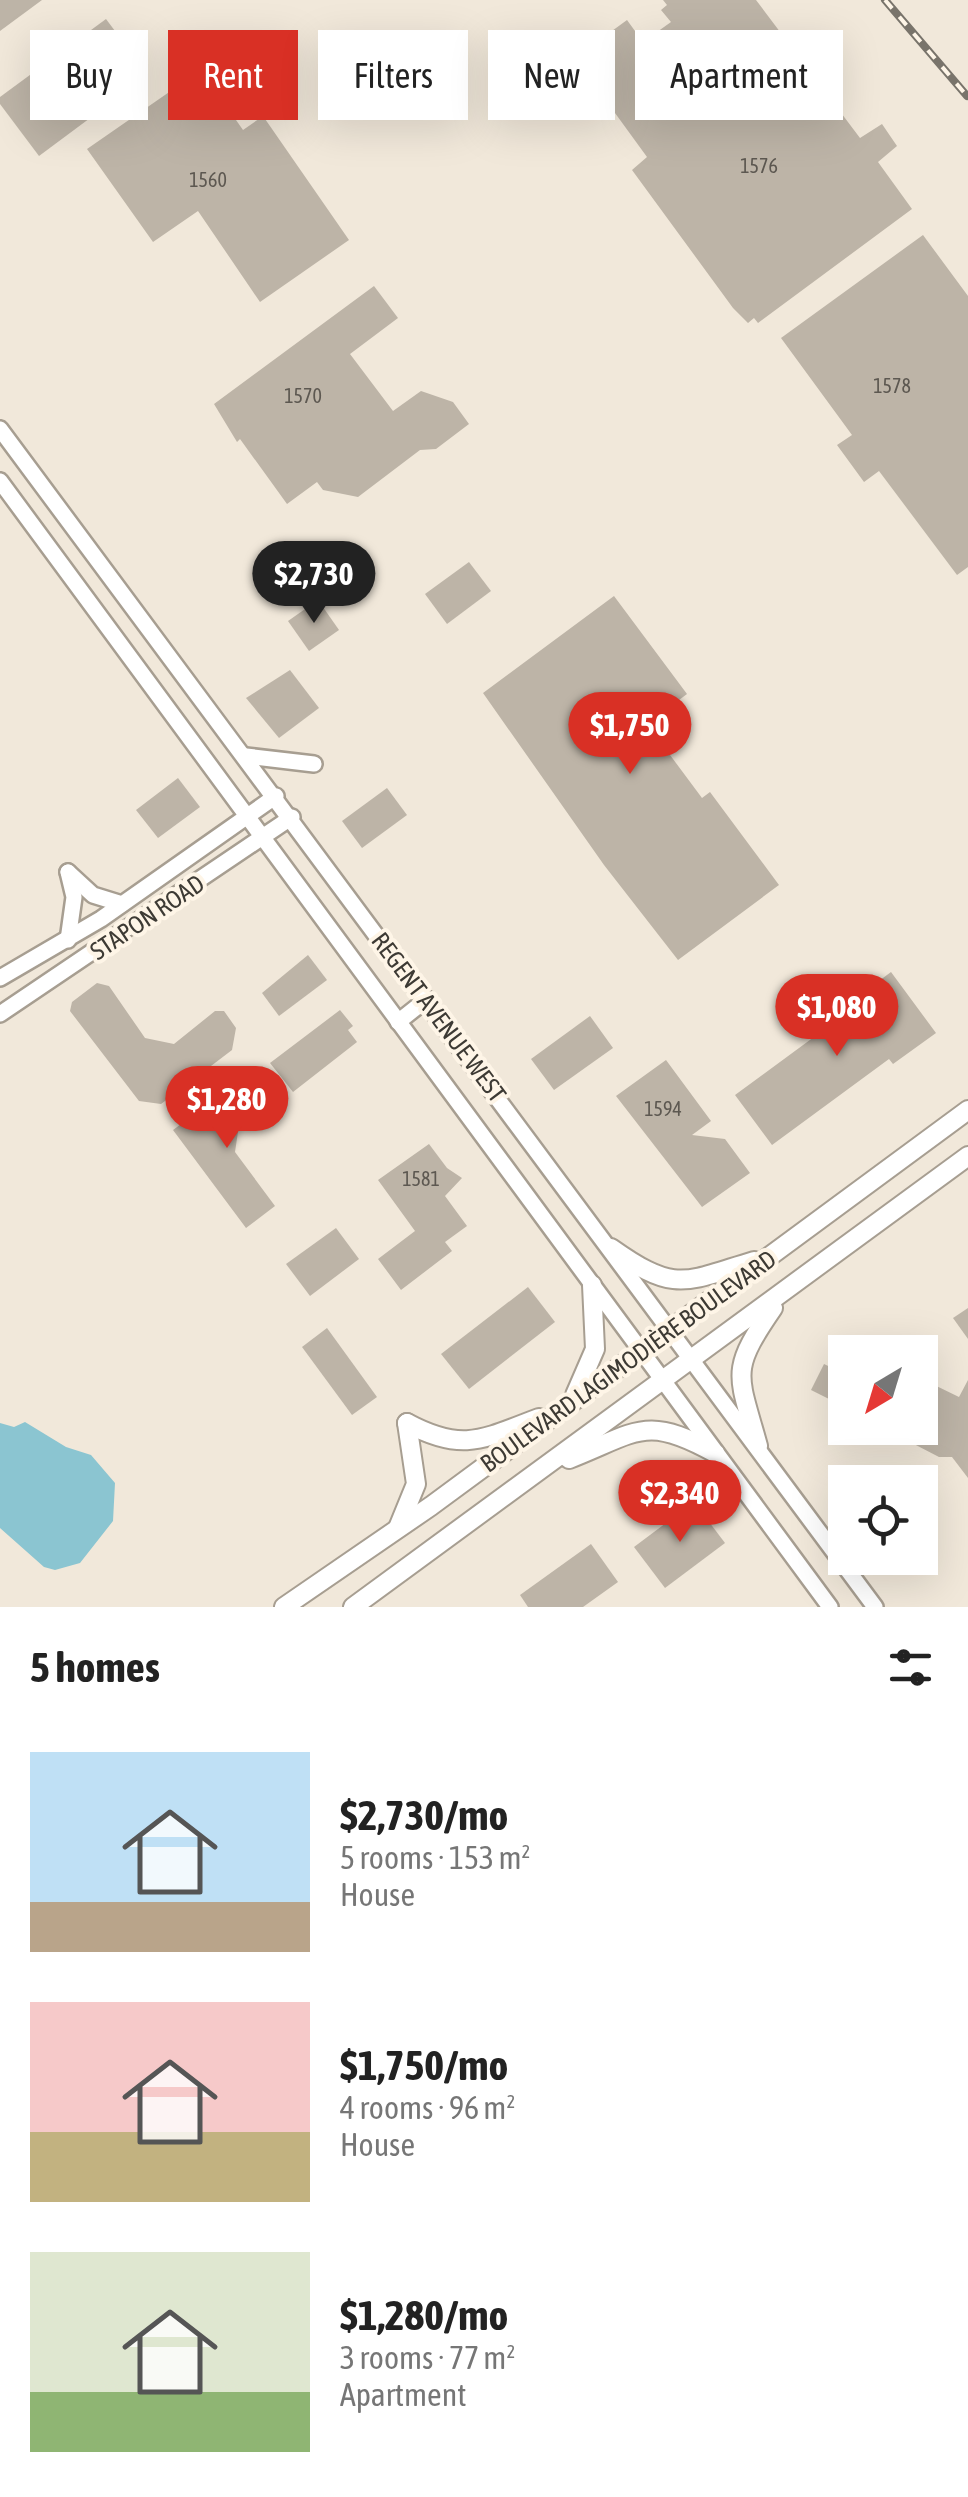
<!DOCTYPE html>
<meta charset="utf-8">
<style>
body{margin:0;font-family:"Asap Condensed",sans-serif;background:#f2f2f2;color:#222;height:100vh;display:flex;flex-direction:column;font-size:38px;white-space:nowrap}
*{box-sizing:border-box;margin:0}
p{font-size:32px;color:#767676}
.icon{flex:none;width:55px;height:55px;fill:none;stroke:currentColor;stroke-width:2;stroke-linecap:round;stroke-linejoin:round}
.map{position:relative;height:1607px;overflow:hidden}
.sheet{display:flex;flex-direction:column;background:#fff;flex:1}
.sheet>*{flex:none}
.banner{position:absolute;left:30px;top:30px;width:910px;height:90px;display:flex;gap:20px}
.needle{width:65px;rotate:218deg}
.controls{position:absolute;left:828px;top:1335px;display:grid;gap:20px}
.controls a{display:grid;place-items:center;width:110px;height:110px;border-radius:0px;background:#fff;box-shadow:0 10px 40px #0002;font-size:50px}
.price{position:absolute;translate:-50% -85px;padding:0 22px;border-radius:35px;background:#d93025;color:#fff;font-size:32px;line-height:65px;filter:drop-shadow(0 2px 5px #0008)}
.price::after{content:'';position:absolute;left:50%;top:60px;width:30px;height:22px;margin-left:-15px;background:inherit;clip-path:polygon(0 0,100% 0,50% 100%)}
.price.active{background:#222;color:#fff}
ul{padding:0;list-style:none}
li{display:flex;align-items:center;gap:30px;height:250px;padding:0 30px}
li span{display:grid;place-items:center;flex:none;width:280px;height:200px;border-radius:0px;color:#555}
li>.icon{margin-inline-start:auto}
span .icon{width:120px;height:120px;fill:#fffc;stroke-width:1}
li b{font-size:42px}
h2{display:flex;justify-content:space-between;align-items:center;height:120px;padding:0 30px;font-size:42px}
.chip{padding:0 35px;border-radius:0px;background:#fff;box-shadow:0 10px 40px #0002;font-size:35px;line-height:90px}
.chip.active{background:#d93025;color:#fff}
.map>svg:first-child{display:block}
</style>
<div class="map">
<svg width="968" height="1607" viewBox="0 0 968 1607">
<rect width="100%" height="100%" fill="#f1e8da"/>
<polygon fill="#8bc5d1" points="25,1422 66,1447 91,1455 115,1483 113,1521 80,1563 55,1570 44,1567 0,1528 0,1423 14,1427"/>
<g fill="#bdb4a7">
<polygon points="0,0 42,0 0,31"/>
<polygon points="663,0 756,0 860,138 882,124 897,146 878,162 912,209 758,323 754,318 748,323 733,308 632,170 647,157 575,58 627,20 643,42 671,22 661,10 667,5"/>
<polygon points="106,19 148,75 39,156 0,104 0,97"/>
<polygon points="201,70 243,130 263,116 349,240 260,302 198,211 153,242 87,149"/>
<polygon points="923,235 968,296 968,567 957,575 879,471 864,482 837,445 852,435 781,338"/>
<polygon points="374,286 398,318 350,354 393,411 421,391 453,402 469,424 436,449 420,450 358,497 323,490 317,482 287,504 240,439 237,442 214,404"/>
<polygon points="469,562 491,591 447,624 425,594"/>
<polygon points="614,596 687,694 647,724 702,798 710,792 779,885 678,960 604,865 483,693"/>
<polygon points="318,600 339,630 309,651 288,621"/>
<polygon points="290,670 319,708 279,738 246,698"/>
<polygon points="178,778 200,807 158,838 136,810"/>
<polygon points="387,788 407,815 362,848 342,821"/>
<polygon points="308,955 327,980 279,1016 262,993"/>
<polygon points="891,972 936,1033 893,1064 889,1059 772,1145 735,1095 852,1009 848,1004"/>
<polygon points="97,983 109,986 145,1038 174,1044 215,1011 224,1011 236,1028 232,1050 161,1104 139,1101 70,1011 72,1002"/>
<polygon points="340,1010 353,1026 348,1030 357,1042 293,1092 270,1063"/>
<polygon points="590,1016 613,1048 554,1090 531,1059"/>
<polygon points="666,1060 711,1121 692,1135 725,1139 750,1173 702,1207 616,1096"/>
<polygon points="242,1079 263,1108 239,1125 235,1152 275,1206 246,1228 173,1130"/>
<polygon points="429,1144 447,1168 462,1178 445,1196 467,1226 445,1242 452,1251 401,1290 378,1259 415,1231 378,1180"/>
<polygon points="336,1228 359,1259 310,1296 286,1264"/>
<polygon points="528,1287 555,1322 469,1389 441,1354"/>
<polygon points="968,1308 968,1339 953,1318"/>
<polygon points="327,1328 377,1397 352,1415 302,1347"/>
<polygon points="824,1364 845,1374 845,1407 811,1390"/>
<polygon points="920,1378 959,1397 968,1380 968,1478 952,1457 939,1457 883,1428 920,1428"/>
<polygon points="694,1502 725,1543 665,1588 634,1547"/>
<polygon points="591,1544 618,1582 583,1607 528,1607 520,1595"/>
</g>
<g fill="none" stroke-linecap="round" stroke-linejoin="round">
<defs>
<g id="secondary">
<polyline points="0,429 875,1607"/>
<polyline points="0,481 830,1607"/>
<polyline points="246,756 314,764"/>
<polyline points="68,872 74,897 68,940"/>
<polyline points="68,872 93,895 122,904"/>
<polyline points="0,978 101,919 276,796"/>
<polyline points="0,1014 292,817"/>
<polyline points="398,1022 427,999"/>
</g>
<g id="primary">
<path d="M611,1248C676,1294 684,1282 754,1261"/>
<polyline points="575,1395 595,1349 592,1285"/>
<path d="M407,1423C463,1453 483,1439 539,1418"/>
<path d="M758,1446C738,1373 729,1372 773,1308"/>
<path d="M569,1459C638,1432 645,1414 715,1453"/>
<polyline points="398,1528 416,1484 407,1423"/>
<polyline points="284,1607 431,1506 968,1110"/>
<polyline points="353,1607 968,1156"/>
</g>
</defs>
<use href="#secondary" stroke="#a79e91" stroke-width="20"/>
<use href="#primary" stroke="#a79e91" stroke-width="22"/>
<use href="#secondary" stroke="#fff" stroke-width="15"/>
<use href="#primary" stroke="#fff" stroke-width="18"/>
<defs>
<polyline id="rail" points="885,0 967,96"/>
</defs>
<use href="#rail" stroke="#79746b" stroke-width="8"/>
<use href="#rail" stroke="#fef5e7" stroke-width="4" stroke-dasharray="11" stroke-linecap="butt"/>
</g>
<g text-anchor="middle" stroke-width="8" stroke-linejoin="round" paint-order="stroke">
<g font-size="20" fill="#5d5851">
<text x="759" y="173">1576</text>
<text x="208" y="187">1560</text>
<text x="892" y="393">1578</text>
<text x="303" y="403">1570</text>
<text x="663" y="1116">1594</text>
<text x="421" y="1186">1581</text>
</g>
<g font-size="25" fill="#3d3a34" stroke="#fef5e7">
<text transform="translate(147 917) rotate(-34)" y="9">STAPON ROAD</text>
<text transform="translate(439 1017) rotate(53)" y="9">REGENT AVENUE WEST</text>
<text transform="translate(628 1361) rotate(-36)" y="9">BOULEVARD LAGIMODIÈRE BOULEVARD</text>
</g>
</g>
</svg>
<div class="controls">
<a><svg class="needle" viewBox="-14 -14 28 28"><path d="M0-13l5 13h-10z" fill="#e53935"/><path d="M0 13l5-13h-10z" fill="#767676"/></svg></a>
<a><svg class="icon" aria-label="locate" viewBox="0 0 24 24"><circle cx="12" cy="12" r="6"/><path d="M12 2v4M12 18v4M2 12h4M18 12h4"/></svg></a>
</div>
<b class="price active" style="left:314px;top:626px">$2,730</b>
<b class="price" style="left:630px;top:777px">$1,750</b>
<b class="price" style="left:837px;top:1059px">$1,080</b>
<b class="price" style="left:227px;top:1151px">$1,280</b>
<b class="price" style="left:680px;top:1545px">$2,340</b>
<div class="banner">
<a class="chip">Buy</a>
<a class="chip active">Rent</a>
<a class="chip">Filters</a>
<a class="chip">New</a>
<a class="chip">Apartment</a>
</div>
</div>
<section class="sheet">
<h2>5 homes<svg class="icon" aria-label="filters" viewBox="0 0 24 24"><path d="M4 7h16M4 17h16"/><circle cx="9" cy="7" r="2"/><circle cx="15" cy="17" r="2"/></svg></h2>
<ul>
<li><span style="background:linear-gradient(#bfe0f5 75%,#b9a48a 0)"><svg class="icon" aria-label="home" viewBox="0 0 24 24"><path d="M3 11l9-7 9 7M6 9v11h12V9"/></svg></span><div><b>$2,730/mo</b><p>5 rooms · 153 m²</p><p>House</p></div></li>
<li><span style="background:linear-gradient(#f6c9c9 65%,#c2b280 0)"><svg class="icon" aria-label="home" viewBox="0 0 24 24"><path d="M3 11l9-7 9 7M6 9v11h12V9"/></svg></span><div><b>$1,750/mo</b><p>4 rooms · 96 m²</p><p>House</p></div></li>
<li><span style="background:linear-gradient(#dfe7d0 70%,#8fb573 0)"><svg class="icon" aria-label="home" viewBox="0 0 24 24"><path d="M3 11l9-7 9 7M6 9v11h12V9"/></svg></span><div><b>$1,280/mo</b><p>3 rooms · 77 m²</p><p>Apartment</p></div></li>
</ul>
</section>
